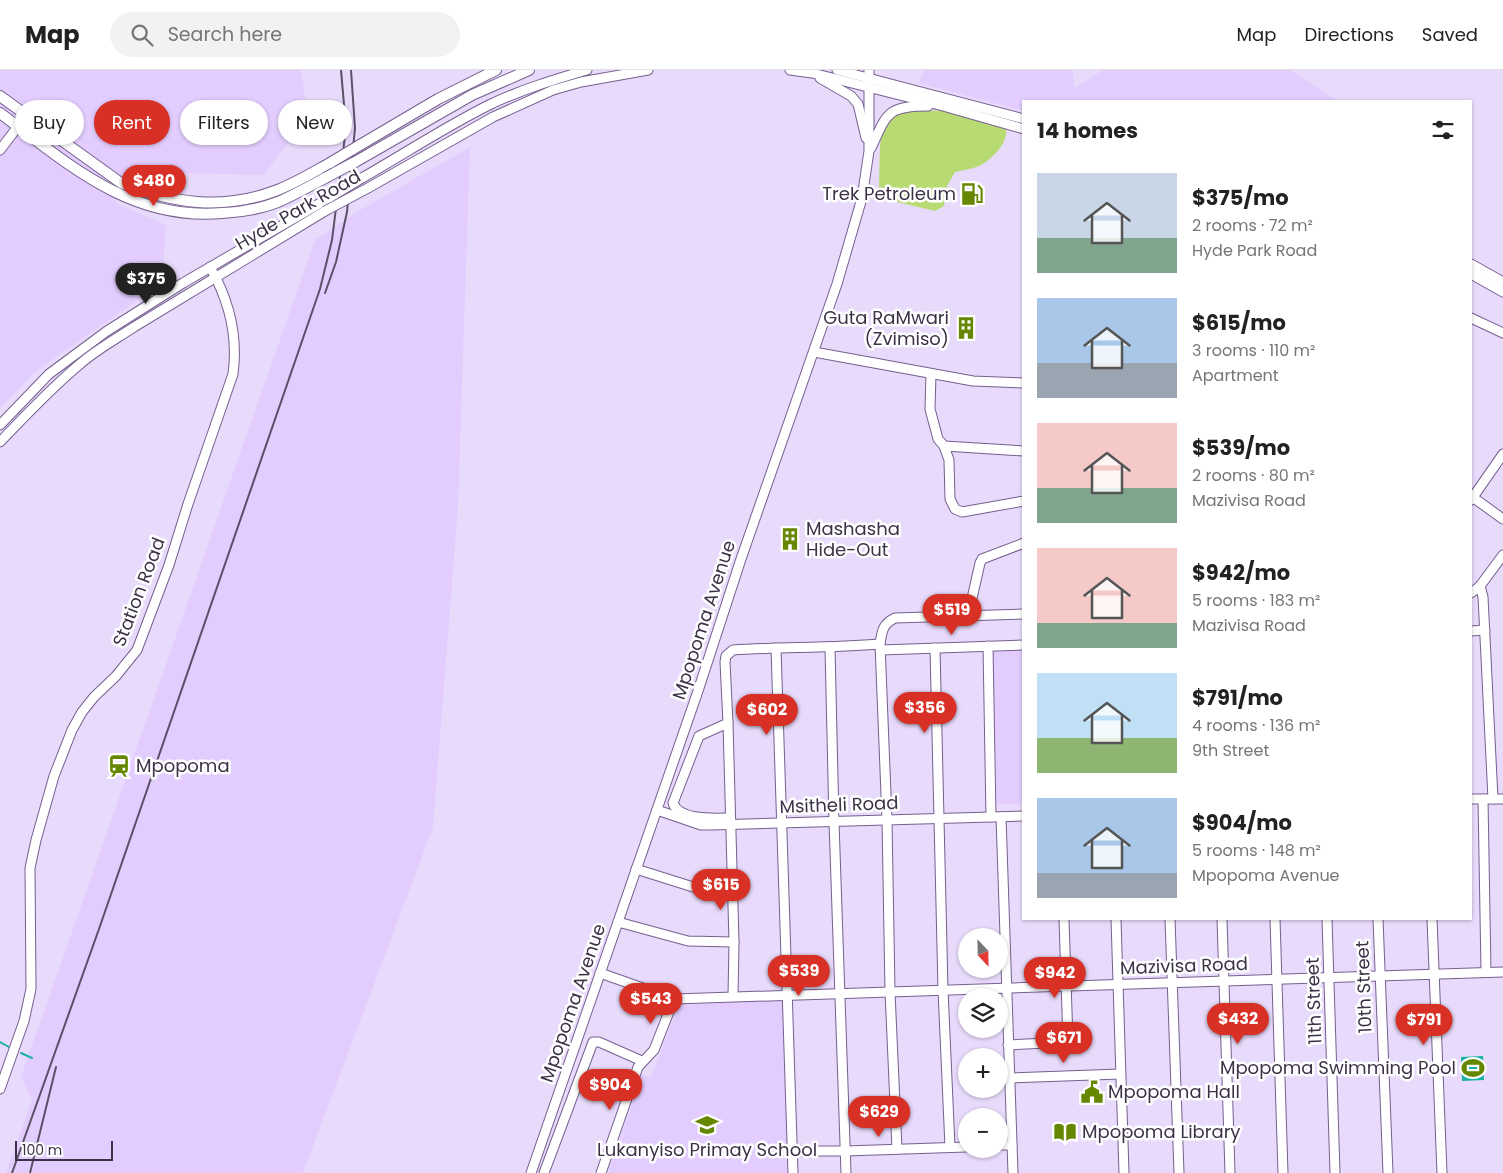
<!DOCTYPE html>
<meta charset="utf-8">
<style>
body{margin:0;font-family:Poppins,sans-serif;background:#f2f2f2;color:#222;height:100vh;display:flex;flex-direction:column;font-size:19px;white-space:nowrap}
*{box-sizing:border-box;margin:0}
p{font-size:16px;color:#767676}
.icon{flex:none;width:28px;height:28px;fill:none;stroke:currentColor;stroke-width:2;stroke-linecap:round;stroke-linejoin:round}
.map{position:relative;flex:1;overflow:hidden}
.sheet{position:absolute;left:1022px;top:30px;width:450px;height:820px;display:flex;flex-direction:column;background:#fff;border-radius:0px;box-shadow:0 1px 4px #0004}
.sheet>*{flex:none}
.banner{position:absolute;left:15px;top:30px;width:475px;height:45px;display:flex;gap:10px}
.needle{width:32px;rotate:158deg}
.fabs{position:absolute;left:958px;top:858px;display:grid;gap:10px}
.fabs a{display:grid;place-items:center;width:50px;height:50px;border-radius:50%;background:#fff;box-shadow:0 1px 4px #0004;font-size:25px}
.scale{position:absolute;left:15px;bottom:12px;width:98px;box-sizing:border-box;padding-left:5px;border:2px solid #3c3248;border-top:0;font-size:14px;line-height:18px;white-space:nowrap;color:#3c3248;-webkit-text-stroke:4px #fff;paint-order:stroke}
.price{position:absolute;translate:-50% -42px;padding:0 11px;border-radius:18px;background:#d93025;color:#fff;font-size:16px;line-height:32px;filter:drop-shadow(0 1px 2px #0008)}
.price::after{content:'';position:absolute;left:50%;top:30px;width:15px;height:11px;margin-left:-8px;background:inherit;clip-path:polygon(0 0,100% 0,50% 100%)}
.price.on{background:#222;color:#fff}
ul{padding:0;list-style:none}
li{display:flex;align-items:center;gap:15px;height:125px;padding:0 15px}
li span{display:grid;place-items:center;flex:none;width:140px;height:100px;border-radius:0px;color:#555}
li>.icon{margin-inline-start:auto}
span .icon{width:60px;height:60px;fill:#fffc;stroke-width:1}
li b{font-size:21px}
h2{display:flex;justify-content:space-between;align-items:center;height:60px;padding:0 15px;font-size:21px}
.chip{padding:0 18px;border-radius:22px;background:#fff;box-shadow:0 1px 4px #0004;font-size:18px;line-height:45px}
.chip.on{background:#d93025;color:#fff}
header{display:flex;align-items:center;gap:30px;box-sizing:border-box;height:70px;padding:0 25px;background:#fff;border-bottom:1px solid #e0e0e0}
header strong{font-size:24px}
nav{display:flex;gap:28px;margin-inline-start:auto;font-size:18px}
.search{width:350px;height:45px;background:#f2f2f2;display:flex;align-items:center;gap:12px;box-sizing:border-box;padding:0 18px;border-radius:28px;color:#767676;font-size:19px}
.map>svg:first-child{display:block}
</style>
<header>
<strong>Map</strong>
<div class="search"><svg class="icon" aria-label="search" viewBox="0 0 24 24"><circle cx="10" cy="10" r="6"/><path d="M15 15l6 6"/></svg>Search here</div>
<nav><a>Map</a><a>Directions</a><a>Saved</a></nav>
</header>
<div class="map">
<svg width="1503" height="1103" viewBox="0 0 1503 1103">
<rect width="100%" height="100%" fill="#e8dafb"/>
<g fill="#e3cdff">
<polygon points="0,0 301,0 308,46 264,105 133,102 115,133 166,155 164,189 155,218 35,302 0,338"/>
<polygon points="924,0 1072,0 1075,18 1103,0 1290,0 1338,31 1024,31 1024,41 919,13"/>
<polygon points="470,77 458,436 433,757 303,1103 6,1103 32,1030 21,1007 315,170 360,140"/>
<polygon points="1024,580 1024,733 997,734 992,581"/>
<polygon points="785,929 791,1103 608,1103 642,1005 651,1007 679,935"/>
</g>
<path fill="#b7db72" d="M905,40L947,41L1006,59C1009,73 990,91 979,96C972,99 963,100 955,102L947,116L944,136L935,141L893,131L884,120L879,118C880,102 878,65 885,53C889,46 897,43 905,40Z"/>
<polygon fill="#1ab2a4" points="1483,986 1484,1010 1462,1011 1461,987"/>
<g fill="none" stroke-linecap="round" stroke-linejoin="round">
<g stroke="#1ab2a4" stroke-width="2">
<polyline points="0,972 9,977"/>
<polyline points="21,983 32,988"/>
</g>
<defs>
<g id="minor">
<polyline points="790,0 812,3 943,36 1024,59"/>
<polyline points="837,0 1024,49"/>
<polyline points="820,8 851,26 858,34 866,68"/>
<path d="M871,78C887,44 886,36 928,36"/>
<polyline points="0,80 26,46"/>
<path d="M362,108C404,84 445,57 489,35C520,20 553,10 587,0"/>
<polyline points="368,118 493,47 553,20 581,12 648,0"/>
<polyline points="1471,194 1503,212"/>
<polyline points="1471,204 1503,222"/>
<polyline points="1471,248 1503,263"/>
<polyline points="814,282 973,311 1024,313"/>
<polyline points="931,304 930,339 938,369 944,376 949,390 950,429 955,439 962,442 1024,431"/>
<polyline points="0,355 49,304 107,261 183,213 329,128"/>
<path d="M0,372C26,345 51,318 80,294C96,280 116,269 134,257L325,141"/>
<polyline points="944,376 1024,381"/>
<polyline points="1471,426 1503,449"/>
<polyline points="1471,430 1503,384"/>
<polyline points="1480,516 1483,527 1493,729"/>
<polyline points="1471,523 1480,516 1503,485"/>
<polyline points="968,546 980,493 982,489 1024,473"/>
<polyline points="1471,561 1485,560"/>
<polyline points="988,576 991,747"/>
<polyline points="776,578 793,1103"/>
<polyline points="830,578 834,752 846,1103"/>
<polyline points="935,578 943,920 950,1077"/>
<polyline points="881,580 1024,575"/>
<path d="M728,653L699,666L673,733C679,751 715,748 730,748"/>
<polyline points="1471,729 1503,729"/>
<polyline points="1483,729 1486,902"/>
<polyline points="657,740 701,755 711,755 1024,746"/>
<polyline points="1001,747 1013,1103"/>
<polyline points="636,799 693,817 732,818"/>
<polyline points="1116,849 1124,1103"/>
<polyline points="1170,849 1179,1103"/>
<polyline points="1222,849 1230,1103"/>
<polyline points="1275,849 1283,1103"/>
<polyline points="1327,849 1335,1103"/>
<polyline points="1378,849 1388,1103"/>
<polyline points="1432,849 1442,1103"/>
<polyline points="618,852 688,871 734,872"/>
<polyline points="600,903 674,929 1503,902"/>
<path d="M733,926L734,872L728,653L725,592L726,586L733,580C782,577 831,578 880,574"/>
<polyline points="1008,975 1068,972 1064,849"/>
<polyline points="1009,1008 1120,1004"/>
<path d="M0,1019L24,951L31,919L30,798L36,770L54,706L72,660L82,642L94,627L116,606L137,580L169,495L188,434L233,304C238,267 229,230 210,197"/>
<polyline points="999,1075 1012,1075"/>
<path d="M897,1079L890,922L887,750L880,574C882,560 883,554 895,548L1024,544"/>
<polyline points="793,1081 845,1081 966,1077"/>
<polyline points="531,1103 698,621 741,489 837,214 862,128 869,81 869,0"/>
<polyline points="544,1103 593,972 599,972 642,991"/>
<polyline points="601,1103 638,997 654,980 674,929"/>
</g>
<g id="major">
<path d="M0,26L121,113C173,133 221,141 275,121C294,114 312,103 330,93"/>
<path d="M0,43C69,95 131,151 222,143C241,142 260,139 278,132C294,125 310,116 325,108"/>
<polyline points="360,75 438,29 496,0"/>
<polyline points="355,92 472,25 529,0"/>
</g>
</defs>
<use href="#minor" stroke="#765f90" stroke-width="11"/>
<use href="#major" stroke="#765f90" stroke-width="12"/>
<use href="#minor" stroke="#fff" stroke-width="9"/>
<use href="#major" stroke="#fff" stroke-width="10"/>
<g stroke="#5a5067" stroke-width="2">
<polyline points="325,223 336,192 347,142 355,58 351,0"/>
<polyline points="12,1103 99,859 320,219 332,170 346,58 341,0"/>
<polyline points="30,1103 56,997"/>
</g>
<defs>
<g id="minor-bridge">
<polyline points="329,128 362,108"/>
<polyline points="325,141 368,118"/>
</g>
<g id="major-bridge">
<polyline points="330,93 360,75"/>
<polyline points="325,108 355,92"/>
</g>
</defs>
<use href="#minor-bridge" stroke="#765f90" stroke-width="11" stroke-linecap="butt"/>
<use href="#major-bridge" stroke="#765f90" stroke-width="12" stroke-linecap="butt"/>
<use href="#minor-bridge" stroke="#fff" stroke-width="9"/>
<use href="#major-bridge" stroke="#fff" stroke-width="10"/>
</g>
<defs>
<symbol id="fuel-bare" viewBox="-9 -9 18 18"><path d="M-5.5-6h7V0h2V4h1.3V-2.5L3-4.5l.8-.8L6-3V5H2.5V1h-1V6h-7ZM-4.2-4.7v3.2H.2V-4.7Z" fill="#668702" stroke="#fff" stroke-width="2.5" paint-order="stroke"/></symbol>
<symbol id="building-bare" viewBox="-9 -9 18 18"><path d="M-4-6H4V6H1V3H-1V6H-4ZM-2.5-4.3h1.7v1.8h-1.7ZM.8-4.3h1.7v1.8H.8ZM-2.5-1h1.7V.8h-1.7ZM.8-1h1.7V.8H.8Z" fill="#668702" stroke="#fff" stroke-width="2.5" paint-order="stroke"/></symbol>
<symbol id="station-bare" viewBox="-9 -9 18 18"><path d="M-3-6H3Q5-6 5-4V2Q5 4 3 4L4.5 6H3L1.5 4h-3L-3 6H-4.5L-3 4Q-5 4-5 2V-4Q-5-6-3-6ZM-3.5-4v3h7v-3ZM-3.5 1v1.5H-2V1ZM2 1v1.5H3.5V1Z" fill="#668702" stroke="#fff" stroke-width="2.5" paint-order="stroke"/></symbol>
<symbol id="stadium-bare" viewBox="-9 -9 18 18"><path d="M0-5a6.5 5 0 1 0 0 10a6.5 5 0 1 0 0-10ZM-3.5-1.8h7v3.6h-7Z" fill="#668702" stroke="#fff" stroke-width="2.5" paint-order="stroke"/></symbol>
<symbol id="civic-bare" viewBox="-9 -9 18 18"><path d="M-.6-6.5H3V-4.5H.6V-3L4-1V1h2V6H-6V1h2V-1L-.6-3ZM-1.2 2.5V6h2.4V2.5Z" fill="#668702" stroke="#fff" stroke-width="2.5" paint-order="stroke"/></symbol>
<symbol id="school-bare" viewBox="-9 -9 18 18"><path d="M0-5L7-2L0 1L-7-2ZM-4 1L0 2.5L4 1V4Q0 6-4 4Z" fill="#668702" stroke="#fff" stroke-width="2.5" paint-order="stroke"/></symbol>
<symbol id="library-bare" viewBox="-9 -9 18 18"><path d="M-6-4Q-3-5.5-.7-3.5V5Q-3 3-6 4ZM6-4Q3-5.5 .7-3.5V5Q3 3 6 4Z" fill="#668702" stroke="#fff" stroke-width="2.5" paint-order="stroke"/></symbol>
</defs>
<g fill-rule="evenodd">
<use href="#fuel-bare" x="956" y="108" width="32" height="32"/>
<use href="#building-bare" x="950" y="242" width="32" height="32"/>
<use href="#building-bare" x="774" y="453" width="32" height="32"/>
<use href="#station-bare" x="103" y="680" width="32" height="32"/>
<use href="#stadium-bare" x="1457" y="982" width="32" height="32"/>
<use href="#civic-bare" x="1076" y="1006" width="32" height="32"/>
<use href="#school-bare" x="691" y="1039" width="32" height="32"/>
<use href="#library-bare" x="1049" y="1046" width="32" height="32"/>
</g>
<g text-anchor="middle" stroke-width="5" stroke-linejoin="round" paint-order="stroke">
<g font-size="18" fill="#3c3248" stroke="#fff" text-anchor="start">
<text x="956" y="130" text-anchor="end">Trek Petroleum</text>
<text x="949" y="254" text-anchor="end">Guta RaMwari<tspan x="949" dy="21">(Zvimiso)</tspan></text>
<text x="806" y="465">Mashasha<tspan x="806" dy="21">Hide-Out</tspan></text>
<text x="136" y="702">Mpopoma</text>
<text x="1456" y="1004" text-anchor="end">Mpopoma Swimming Pool</text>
<text x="1108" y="1028">Mpopoma Hall</text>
<text x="1082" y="1068">Mpopoma Library</text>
<text x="707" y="1086" text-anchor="middle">Lukanyiso Primay School</text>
</g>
<g font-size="18" fill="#3c3248" stroke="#fff">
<text transform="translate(298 140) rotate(-30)" y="6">Hyde Park Road</text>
<text transform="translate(139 522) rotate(-69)" y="6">Station Road</text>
<text transform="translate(704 550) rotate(-72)" y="6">Mpopoma Avenue</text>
<text transform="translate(839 735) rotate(-2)" y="6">Msitheli Road</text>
<text transform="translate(1184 896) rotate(-2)" y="6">Mazivisa Road</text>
<text transform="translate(1364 917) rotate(-92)" y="6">10th Street</text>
<text transform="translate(1314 931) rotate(-92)" y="6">11th Street</text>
<text transform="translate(573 933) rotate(-71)" y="6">Mpopoma Avenue</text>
</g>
</g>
</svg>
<div class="fabs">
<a><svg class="needle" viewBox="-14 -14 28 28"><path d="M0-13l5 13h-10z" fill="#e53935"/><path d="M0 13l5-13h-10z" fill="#767676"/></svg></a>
<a><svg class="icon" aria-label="layers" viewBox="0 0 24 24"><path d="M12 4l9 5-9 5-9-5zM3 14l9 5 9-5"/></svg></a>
<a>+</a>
<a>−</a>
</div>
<div class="scale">100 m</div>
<b class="price" style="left:154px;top:137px">$480</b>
<b class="price on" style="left:146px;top:235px">$375</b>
<b class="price" style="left:952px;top:566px">$519</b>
<b class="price" style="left:925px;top:664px">$356</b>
<b class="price" style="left:767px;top:666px">$602</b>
<b class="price" style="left:721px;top:841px">$615</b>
<b class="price" style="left:799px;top:927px">$539</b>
<b class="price" style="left:1055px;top:929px">$942</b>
<b class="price" style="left:651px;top:955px">$543</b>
<b class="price" style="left:1238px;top:975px">$432</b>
<b class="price" style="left:1424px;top:976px">$791</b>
<b class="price" style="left:1064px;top:994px">$671</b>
<b class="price" style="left:610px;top:1041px">$904</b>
<b class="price" style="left:879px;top:1068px">$629</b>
<div class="banner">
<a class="chip">Buy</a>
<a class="chip on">Rent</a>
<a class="chip">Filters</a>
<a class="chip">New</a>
</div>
<section class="sheet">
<h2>14 homes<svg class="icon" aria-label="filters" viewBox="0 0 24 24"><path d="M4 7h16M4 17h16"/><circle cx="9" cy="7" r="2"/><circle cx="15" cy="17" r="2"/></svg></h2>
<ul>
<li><span style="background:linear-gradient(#c9d6e8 65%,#7fa58c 0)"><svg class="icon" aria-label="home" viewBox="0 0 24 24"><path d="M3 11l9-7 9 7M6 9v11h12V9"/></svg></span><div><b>$375/mo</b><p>2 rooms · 72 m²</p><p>Hyde Park Road</p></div></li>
<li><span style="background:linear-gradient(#a9c7e8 65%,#9aa5b1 0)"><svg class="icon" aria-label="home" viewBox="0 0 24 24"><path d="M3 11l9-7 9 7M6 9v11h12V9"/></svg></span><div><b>$615/mo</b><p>3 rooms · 110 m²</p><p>Apartment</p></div></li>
<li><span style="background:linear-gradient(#f6c9c9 65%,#7fa58c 0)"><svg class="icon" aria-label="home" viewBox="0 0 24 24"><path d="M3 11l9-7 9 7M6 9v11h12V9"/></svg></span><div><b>$539/mo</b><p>2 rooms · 80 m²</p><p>Mazivisa Road</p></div></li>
<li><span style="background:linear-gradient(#f6c9c9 75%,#7fa58c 0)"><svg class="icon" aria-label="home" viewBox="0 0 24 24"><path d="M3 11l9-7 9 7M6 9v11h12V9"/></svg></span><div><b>$942/mo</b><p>5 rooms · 183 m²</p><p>Mazivisa Road</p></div></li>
<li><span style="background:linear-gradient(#bfe0f5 65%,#8fb573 0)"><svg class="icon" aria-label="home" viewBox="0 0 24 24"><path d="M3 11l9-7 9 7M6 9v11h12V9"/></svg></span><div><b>$791/mo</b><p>4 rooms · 136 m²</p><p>9th Street</p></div></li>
<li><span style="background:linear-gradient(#a9c7e8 75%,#9aa5b1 0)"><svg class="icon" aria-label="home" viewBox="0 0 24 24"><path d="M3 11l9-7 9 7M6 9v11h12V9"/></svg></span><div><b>$904/mo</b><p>5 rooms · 148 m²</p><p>Mpopoma Avenue</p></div></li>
</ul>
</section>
</div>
